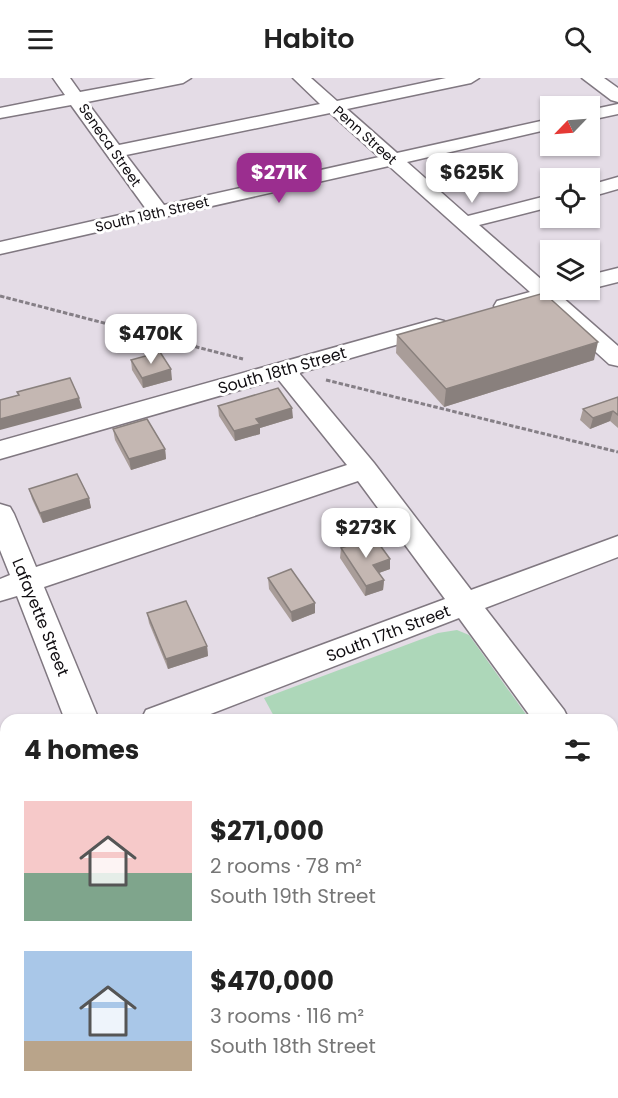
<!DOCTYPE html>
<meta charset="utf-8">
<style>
body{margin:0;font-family:Poppins,sans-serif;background:#f6f6f6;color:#222;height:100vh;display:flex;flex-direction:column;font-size:22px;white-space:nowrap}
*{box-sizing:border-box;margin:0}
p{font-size:20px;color:#767676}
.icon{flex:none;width:33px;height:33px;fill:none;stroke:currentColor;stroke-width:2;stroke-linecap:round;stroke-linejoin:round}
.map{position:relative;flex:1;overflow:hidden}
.drawer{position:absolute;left:0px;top:636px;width:618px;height:384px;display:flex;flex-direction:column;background:#fff;border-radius:18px 18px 0 0;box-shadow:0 2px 4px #0004}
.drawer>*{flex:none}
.needle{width:39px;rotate:245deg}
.buttons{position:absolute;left:540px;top:18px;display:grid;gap:12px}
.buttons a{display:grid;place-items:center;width:60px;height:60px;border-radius:0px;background:#fff;box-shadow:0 2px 4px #0004;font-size:30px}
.price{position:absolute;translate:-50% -51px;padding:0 14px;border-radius:12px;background:#fff;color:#222;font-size:20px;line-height:39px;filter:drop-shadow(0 2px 3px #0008)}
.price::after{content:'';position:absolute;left:50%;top:36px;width:18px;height:14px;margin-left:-9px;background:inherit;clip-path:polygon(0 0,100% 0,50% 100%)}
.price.current{background:#9b2e8f;color:#fff}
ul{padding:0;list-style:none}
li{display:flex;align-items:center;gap:18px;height:150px;padding:0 24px}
li span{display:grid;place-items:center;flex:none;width:168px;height:120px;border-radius:0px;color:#555}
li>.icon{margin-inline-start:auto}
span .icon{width:72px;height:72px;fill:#fffc;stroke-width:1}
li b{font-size:26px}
h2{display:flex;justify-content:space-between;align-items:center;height:72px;padding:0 24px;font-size:26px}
header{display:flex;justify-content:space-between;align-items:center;height:78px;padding:0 24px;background:#fff;font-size:27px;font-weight:600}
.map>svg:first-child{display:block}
</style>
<header><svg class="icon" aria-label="menu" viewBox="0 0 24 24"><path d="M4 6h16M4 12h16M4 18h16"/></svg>Habito<svg class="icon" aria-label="search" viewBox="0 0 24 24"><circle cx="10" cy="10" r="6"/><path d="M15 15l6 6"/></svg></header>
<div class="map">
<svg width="618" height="1020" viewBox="0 0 618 1020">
<rect width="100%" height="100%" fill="#e4dce6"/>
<polygon fill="#add7b9" points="457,552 469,557 530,642 276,642 264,620 438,555"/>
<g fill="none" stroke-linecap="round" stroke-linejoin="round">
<defs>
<g id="minor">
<path d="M53,0H70L80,14L156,0H191L183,5L87,24L119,67L320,26L293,0H311L337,23L446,0H479L471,5L347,31L397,75L550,41V51L407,84L468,138L550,117V129L479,147L550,209V212H575L572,217L562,219L618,268V288L609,286L542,225L505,235L497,233L494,228L497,223L530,214L389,88L0,176V164L146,131L71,27L0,40V30L65,17ZM330,35L379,79L164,127L126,77Z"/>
<polygon points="618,26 618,36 590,42 590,32"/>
<polygon points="618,99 618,111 590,119 590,107"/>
<polygon points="618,190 618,204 590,211 590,197"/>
<polygon points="436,241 444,243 448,248 444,253 299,295 374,385 471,512 618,458 618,479 485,530 564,632 569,642 533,642 459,540 195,642 141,642 146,632 445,521 358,403 44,509 99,642 65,642 17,518 0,523 0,501 10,497 0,472 0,426 10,429 14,436 36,489 347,387 278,301 0,381 0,363"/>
<polygon points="618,662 618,692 612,694 612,664"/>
<polygon points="6,683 6,713 0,715 0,685"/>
<polygon points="612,706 618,709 618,746 612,744"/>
<polygon points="6,931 6,973 0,976 0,934"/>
<polygon points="618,973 618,1016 612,1018 603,1015 601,1020 549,1020 552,1014 612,1014 612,975"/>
<polygon points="203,1014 247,1014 249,1020 205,1020"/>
</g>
<polygon id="major" points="582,0 604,0 618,10 618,24 611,22"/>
</defs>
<use href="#minor" stroke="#807881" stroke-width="3"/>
<use href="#major" stroke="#807881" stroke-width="3"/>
<g stroke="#857f86" stroke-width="3" stroke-dasharray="4.5 2" stroke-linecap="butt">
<polyline points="0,218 243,281"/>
<polyline points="326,302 618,374"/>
</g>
<use href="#minor" fill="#fff" fill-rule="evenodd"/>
<use href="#major" fill="#fff" fill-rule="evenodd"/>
</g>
<g fill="#a99d99">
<polygon points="397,257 594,282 444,329 396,275"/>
<polygon points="131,282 172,302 143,310 132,292"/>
<polygon points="618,319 618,350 610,343 590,351 580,342 583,331"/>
<polygon points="218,328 293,340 260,350 260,356 235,363 219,338"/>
<polygon points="113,351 165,371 166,381 131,392 115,362"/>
<polygon points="29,411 89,420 91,430 43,445 32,421"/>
<polygon points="341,470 390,481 390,491 379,495 384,502 383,512 365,518 340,480"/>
<polygon points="268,500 315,525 315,535 292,544 269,511"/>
<polygon points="147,535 207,568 208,578 168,591 149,545"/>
</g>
<g fill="#89807d">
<polygon points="598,264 594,282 444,329 446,311"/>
<polygon points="171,291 172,302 143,310 142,300"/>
<polygon points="79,320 82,330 0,352 0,341"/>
<polygon points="292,330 293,340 260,350 260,356 235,363 234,353 256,341"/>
<polygon points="613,333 610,343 590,351 593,340"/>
<polygon points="165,371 166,381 131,392 129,381"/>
<polygon points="89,420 91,430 43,445 40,435"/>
<polygon points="390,481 390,491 373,497 373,487"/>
<polygon points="384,502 383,512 365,518 366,508"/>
<polygon points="315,525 315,535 292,544 291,534"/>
<polygon points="207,568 208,578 168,591 166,581"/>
</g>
<g fill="#c4b7b2" stroke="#89807d" stroke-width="1.5">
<polygon points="544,215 598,264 446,311 397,257"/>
<polygon points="160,274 171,291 142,300 131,282"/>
<polygon points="70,300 79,320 0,341 0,322 19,317 17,314"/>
<polygon points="278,310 292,330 256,341 260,346 234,353 218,328"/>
<polygon points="618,319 618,337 613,333 593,340 583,331"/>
<polygon points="147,341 165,371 129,381 113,351"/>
<polygon points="77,396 89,420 40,435 29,411"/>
<polygon points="374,459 390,481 373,487 384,502 366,508 341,470"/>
<polygon points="291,491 315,525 291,534 268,500"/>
<polygon points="186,523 207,568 166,581 147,535"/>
</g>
<g text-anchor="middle" stroke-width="6" stroke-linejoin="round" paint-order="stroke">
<g font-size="14" fill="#100d11" stroke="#fff">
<text transform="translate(365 57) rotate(42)" y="5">Penn Street</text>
<text transform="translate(110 67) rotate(55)" y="5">Seneca Street</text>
<text transform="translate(152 136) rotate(-13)" y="5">South 19th Street</text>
</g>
<g font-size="16" fill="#100d11" stroke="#fff">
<text transform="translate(282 292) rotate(-16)" y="6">South 18th Street</text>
<text transform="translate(41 539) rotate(68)" y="6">Lafayette Street</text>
<text transform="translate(388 555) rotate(-21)" y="6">South 17th Street</text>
</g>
</g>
</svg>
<div class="buttons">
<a><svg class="needle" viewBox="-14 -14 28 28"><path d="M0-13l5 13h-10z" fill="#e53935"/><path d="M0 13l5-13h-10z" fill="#767676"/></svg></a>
<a><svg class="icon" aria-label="locate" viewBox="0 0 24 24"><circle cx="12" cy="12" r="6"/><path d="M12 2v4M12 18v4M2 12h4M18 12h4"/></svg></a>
<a><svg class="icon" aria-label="layers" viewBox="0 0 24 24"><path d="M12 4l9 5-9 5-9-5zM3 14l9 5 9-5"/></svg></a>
</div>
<b class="price current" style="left:279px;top:126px">$271K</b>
<b class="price" style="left:472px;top:126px">$625K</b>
<b class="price" style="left:151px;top:287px">$470K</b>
<b class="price" style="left:366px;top:481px">$273K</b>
<section class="drawer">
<h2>4 homes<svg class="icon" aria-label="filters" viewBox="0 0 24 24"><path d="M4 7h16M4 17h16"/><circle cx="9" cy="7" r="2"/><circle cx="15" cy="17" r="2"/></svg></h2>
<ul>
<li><span style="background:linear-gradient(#f6c9c9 60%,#7fa58c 0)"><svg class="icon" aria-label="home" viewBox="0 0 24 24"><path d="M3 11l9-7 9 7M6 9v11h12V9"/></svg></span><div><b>$271,000</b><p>2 rooms · 78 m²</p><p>South 19th Street</p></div></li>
<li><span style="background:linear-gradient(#a9c7e8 75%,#b9a48a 0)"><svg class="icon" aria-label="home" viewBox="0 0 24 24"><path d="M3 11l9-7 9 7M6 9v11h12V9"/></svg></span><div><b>$470,000</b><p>3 rooms · 116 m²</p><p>South 18th Street</p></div></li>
</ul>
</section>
</div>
